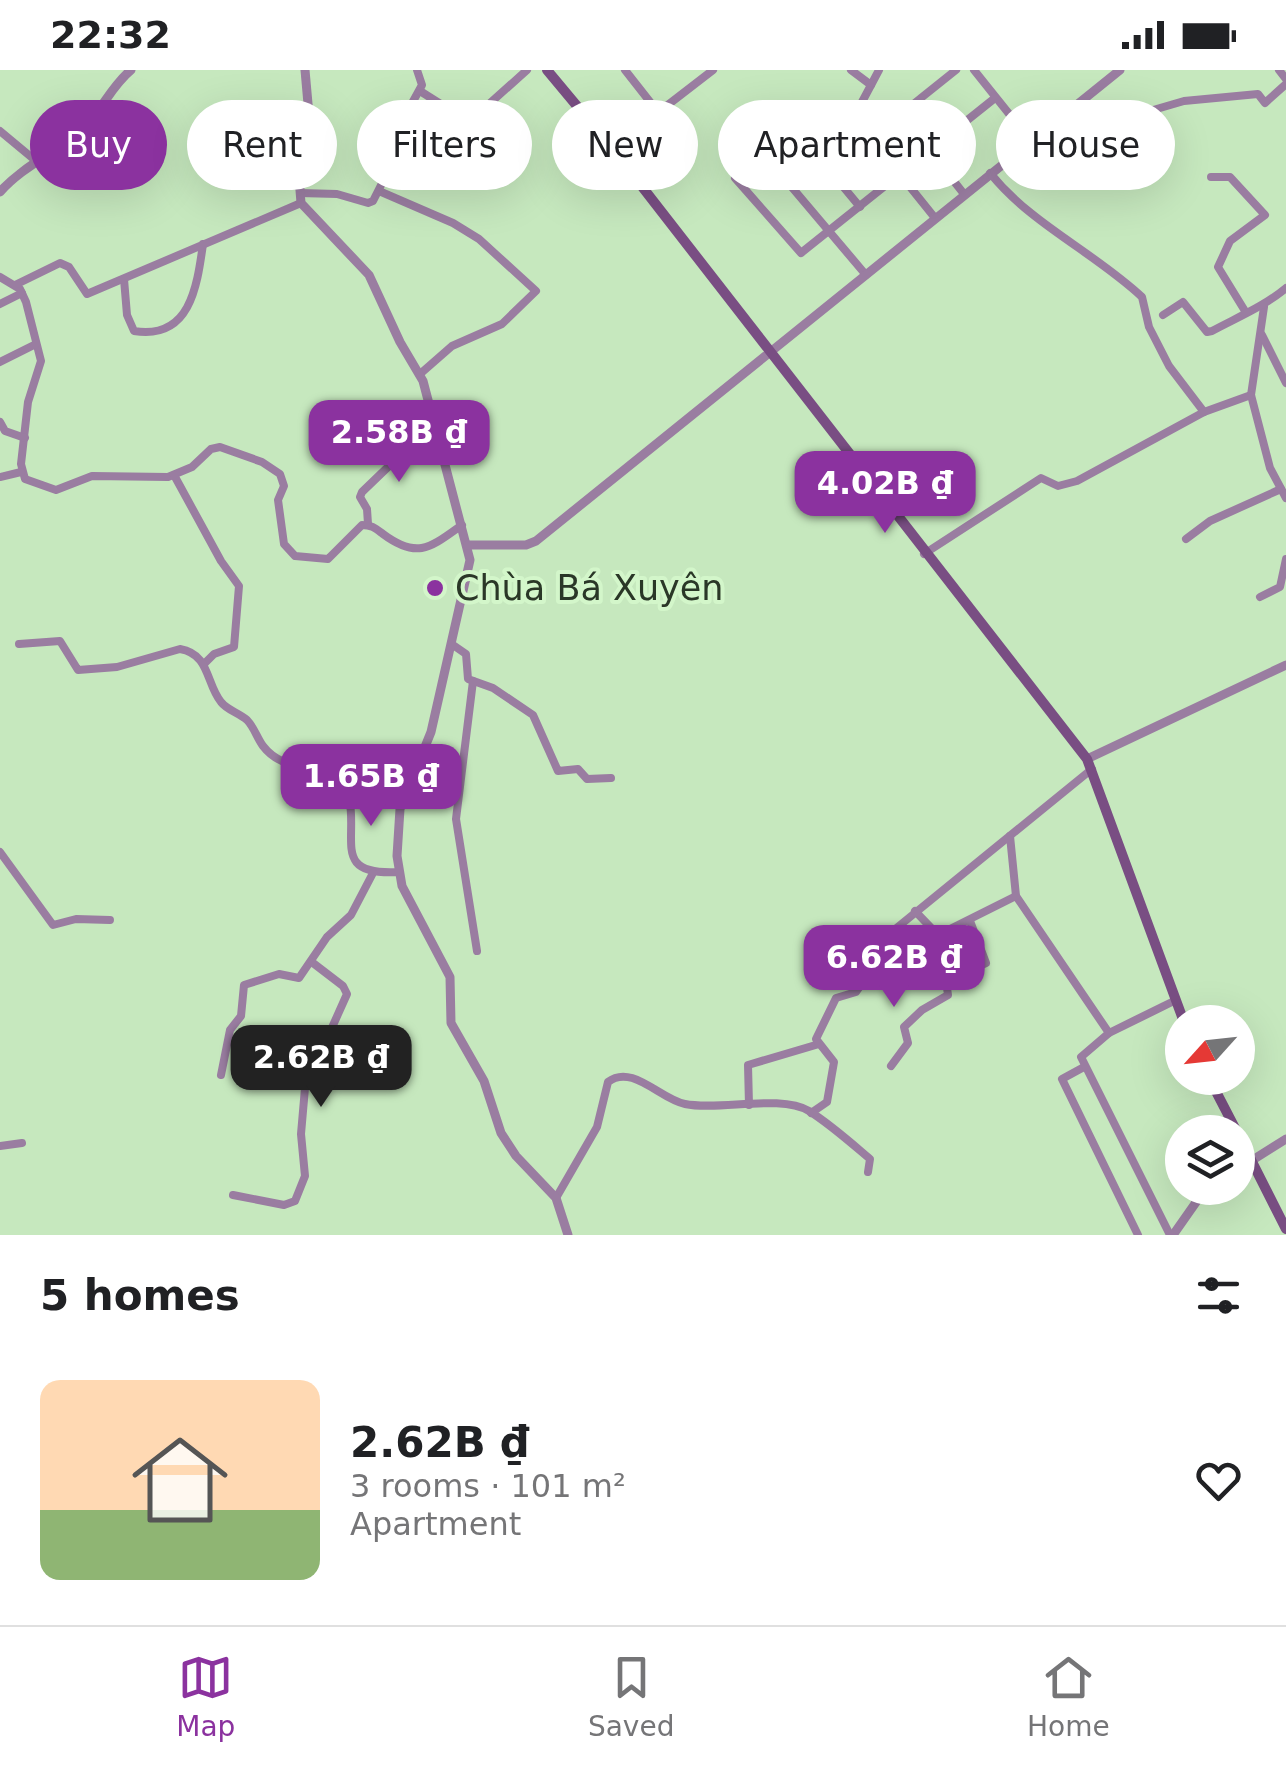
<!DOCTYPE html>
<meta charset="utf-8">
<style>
body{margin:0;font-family:"DejaVu Sans",sans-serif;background:#f6f6f6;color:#202124;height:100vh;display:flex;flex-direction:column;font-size:38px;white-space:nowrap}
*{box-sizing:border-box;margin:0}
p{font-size:32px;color:#757577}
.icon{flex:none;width:55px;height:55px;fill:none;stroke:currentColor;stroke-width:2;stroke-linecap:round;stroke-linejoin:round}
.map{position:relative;height:1165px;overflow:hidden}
.panel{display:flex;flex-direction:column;background:#fff;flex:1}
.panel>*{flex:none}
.hud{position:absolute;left:30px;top:30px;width:1228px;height:90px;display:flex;gap:20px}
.needle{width:65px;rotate:243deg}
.tools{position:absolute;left:1165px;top:935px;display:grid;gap:20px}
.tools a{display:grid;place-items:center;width:90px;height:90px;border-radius:50%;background:#fff;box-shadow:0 10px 40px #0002;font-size:50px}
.price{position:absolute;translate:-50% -85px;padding:0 22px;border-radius:20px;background:#8b329f;color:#fff;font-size:32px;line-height:65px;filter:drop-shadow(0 2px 5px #0008)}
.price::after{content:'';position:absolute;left:50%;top:60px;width:30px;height:22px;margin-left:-15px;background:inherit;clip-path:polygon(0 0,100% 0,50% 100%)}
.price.active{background:#222;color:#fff}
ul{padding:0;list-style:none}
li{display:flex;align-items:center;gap:30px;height:250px;padding:0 40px}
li+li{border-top:2px solid #e0e0e0}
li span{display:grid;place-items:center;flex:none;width:280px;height:200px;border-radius:20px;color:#555}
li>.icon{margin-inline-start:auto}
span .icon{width:120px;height:120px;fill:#fffc;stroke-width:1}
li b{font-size:42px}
h2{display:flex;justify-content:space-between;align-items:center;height:120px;padding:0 40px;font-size:42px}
.tag{padding:0 35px;border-radius:45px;background:#fff;box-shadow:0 10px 40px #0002;font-size:35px;line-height:90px}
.tag.active{background:#8b329f;color:#fff}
.status{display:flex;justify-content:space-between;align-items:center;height:70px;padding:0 50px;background:#fff;direction:ltr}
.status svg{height:28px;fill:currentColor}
.dock{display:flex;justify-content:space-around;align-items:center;height:140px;border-top:2px solid #e0e0e0;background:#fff;font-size:28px;color:#757577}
.dock a{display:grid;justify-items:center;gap:5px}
.dock .active{color:#8b329f}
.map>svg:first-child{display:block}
</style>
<div class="status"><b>22:32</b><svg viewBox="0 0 49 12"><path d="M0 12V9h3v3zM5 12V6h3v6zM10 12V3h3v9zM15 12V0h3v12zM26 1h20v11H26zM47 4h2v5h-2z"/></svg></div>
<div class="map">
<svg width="1286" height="1165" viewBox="0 0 1286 1165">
<rect width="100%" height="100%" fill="#c6e8be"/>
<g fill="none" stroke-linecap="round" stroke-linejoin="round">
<g stroke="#9a7da1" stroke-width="8">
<polyline points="625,0 658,42"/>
<polyline points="851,0 871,15"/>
<polyline points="974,0 1030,70"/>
<polyline points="1279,0 1286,9"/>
<polyline points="420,21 469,52 527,0"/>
<polyline points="1074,36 1112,52 1184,31 1258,24 1265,33 1286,14"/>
<polyline points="854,47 879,0"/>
<polyline points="0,61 36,91"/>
<polyline points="801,66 860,137"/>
<polyline points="871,68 956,0"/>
<polyline points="457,75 469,52"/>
<polyline points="612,78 713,0"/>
<polyline points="930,81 964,124"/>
<path d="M990,103C1032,155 1094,182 1142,227L1149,257L1169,296L1204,342"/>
<polyline points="1211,107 1230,107 1265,145 1230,171 1218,197 1245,241"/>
<polyline points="735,108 801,183 995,28"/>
<polyline points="379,121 453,153 479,169 536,221 502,254 452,276 420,304"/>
<polyline points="300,123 337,124 368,133 373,131 405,68 405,46 422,15 417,0"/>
<polyline points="866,205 768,89 769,82 818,53 849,41 935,148"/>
<path d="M0,207L20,219L26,232L41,291L28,332L21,394L25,409L56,420L92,406L168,407L192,397L211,379L220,377L262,392L280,404L284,416L278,430L284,474L295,486L328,489L362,455C372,455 375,458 383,464C418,490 431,477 462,455"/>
<path d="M124,209L127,245L134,261C190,270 197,217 203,174"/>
<polyline points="15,215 60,193 69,197 87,224 301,133"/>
<polyline points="0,234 22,223"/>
<polyline points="1264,237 1251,325 1270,398 1286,428"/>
<path d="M1163,245L1183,232L1207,262L1212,261C1238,247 1263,237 1286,218"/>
<polyline points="1262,265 1286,313"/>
<polyline points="0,292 36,274"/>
<polyline points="0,352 5,361 25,368"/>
<polyline points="174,405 221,491 239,516 234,577 214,584 204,594"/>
<polyline points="0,407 21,402"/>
<polyline points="368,454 367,439 360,427 362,422 415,371 436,369"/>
<polyline points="1186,469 1210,451 1281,419"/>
<polyline points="924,484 1041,408 1058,416 1077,411 1204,342 1251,325"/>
<polyline points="1260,527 1280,517 1286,489"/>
<path d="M19,574L60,571L78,600L117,597L180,579C210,584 206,614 221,632C227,640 239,643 247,650C254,657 257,668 263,676C284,704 325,695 346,717C363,765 326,806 399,802"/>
<polyline points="453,575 466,584 468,609 493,618 533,645 558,701 578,699 587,709 611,708"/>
<polyline points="473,611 456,749 477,881"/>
<polyline points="1010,766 1016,826 1109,963"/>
<polyline points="0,782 53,855 76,849 110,850"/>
<polyline points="915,841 938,865 1016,826"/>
<polyline points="891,996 908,973 904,957 922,940 948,925 946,911 986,893 970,851"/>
<polyline points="1084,997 1062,1009 1138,1165"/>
<polyline points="221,1005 230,960 241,946 244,915 279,904 299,908 327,867 351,845 373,803"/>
<polyline points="749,1035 748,995 819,974"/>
<polyline points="811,1043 827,1032 834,992 816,969 836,928 856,922 871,901 883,869 1092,699"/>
<polyline points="0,1076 22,1073"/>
<polyline points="233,1125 284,1135 295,1131 305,1106 301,1064 305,1018 347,924 343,916 313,893"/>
<path d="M556,1128L597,1057L608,1012C632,993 661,1030 685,1034C719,1041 780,1024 809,1041C830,1054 850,1072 870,1089L868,1102"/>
<polyline points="1170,1165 1081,987 1109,963 1176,930"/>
</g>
<g stroke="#9a7da1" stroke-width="9">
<polyline points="305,0 309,45 299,108 301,133 369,205 400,272 423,311 470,490 431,662 400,739 397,786 402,816 450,907 451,953 484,1011 501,1063 516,1086 556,1128 568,1165"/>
<path d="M0,122C23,96 55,83 81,60C101,43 110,17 131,0"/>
<polyline points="468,475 526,475 536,471 1120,0"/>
<polyline points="1087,689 1286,595"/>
<polyline points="1251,1091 1286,1069"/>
<polyline points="1238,1093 1248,1085"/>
<polyline points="1173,1165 1206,1118"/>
</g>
<g stroke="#794e83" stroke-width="10">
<polyline points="547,0 612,78 1087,689 1184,952"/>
<polyline points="1209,1008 1237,1062"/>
<polyline points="1238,1064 1286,1159"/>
</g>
</g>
<circle fill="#8b329f" stroke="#d3f6ca" stroke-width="4" cx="435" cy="518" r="10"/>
<g text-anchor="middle" stroke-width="8" stroke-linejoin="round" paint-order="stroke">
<g font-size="35" fill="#2a3727" stroke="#d3f6ca" text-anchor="start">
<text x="455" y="530">Chùa Bá Xuyên</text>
</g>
</g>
</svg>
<div class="tools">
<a><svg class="needle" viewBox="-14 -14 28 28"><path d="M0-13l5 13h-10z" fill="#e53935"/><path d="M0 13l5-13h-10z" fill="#757577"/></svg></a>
<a><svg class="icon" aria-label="layers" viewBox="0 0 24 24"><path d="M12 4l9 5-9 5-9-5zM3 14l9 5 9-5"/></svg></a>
</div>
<b class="price" style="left:399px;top:415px">2.58B ₫</b>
<b class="price" style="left:885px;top:466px">4.02B ₫</b>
<b class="price" style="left:371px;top:759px">1.65B ₫</b>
<b class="price" style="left:894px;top:940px">6.62B ₫</b>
<b class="price active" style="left:321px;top:1040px">2.62B ₫</b>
<div class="hud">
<a class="tag active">Buy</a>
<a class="tag">Rent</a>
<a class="tag">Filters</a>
<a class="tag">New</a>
<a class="tag">Apartment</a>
<a class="tag">House</a>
</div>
</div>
<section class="panel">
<h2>5 homes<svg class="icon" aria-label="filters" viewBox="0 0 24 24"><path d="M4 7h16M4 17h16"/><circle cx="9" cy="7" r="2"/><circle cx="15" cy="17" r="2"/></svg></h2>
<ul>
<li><span style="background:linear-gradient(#ffd9b3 65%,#8fb573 0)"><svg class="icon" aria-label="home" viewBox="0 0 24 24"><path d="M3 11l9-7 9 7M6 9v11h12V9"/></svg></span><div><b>2.62B ₫</b><p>3 rooms · 101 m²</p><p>Apartment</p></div><svg class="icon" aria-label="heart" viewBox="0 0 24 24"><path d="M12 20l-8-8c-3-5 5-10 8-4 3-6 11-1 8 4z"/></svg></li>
</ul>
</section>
<nav class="dock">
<a class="active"><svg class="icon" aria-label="map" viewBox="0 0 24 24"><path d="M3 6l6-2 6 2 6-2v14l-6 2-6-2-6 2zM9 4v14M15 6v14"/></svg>Map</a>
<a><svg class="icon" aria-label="saved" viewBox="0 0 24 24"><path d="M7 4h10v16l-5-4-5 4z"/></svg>Saved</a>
<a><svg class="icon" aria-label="home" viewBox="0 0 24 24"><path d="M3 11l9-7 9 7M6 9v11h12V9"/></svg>Home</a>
</nav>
